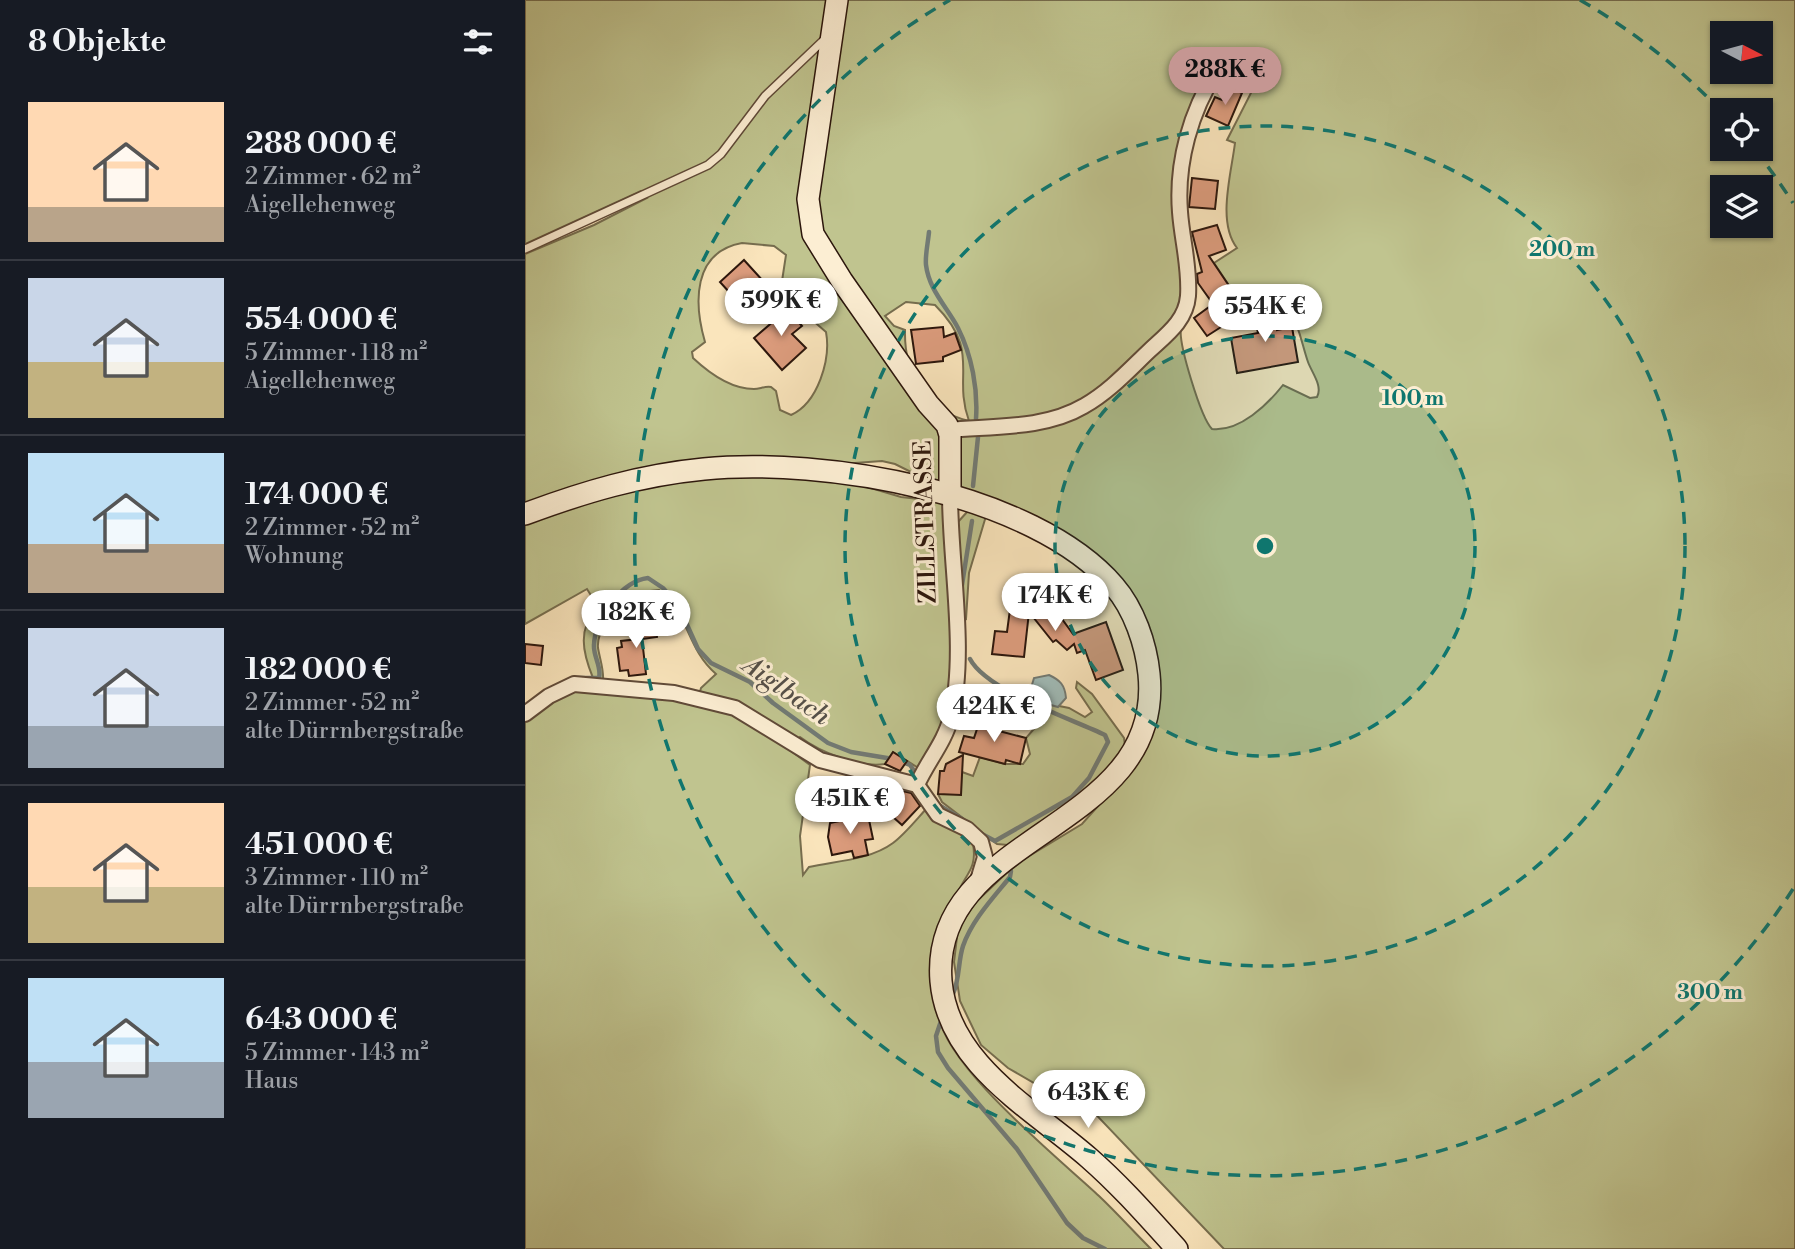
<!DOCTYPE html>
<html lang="de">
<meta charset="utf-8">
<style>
body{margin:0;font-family:"Libre Bodoni",serif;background:#20242c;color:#f1f3f6;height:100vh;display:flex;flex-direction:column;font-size:26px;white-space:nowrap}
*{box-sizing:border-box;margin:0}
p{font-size:23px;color:#9ea1a6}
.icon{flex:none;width:38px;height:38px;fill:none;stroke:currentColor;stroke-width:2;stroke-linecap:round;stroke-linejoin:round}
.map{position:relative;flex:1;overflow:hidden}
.details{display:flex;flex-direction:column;background:#171b24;width:525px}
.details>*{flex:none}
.needle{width:46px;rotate:96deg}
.buttons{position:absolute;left:1185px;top:21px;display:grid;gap:14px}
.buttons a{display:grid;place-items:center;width:63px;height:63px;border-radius:0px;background:#171b24;box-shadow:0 2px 5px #0004;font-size:35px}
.price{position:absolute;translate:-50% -60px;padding:0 16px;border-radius:24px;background:#fff;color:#222;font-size:23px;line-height:46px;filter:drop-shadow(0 2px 4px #0008)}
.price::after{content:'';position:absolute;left:50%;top:42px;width:21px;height:16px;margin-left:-10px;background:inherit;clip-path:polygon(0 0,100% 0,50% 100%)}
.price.active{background:#c59692;color:#111}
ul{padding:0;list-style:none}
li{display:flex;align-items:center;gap:21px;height:175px;padding:0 28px}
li+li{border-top:2px solid #363941}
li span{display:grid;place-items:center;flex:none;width:196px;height:140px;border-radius:0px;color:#555}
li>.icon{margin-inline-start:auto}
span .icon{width:84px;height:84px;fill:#fffc;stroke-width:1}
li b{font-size:30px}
h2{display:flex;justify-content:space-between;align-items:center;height:84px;padding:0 28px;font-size:30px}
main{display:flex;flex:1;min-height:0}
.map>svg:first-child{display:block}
</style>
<main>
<section class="details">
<h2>8 Objekte<svg class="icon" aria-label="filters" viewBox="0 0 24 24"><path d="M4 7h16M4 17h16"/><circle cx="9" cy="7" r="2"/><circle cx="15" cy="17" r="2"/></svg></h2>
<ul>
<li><span style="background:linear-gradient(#ffd9b3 75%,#b9a48a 0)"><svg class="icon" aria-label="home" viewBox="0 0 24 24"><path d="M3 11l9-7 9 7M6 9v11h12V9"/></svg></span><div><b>288 000 €</b><p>2 Zimmer · 62 m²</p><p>Aigellehenweg</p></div></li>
<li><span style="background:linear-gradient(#c9d6e8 60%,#c2b280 0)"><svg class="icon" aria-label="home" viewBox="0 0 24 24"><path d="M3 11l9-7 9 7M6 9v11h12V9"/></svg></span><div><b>554 000 €</b><p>5 Zimmer · 118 m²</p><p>Aigellehenweg</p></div></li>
<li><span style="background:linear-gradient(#bfe0f5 65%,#b9a48a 0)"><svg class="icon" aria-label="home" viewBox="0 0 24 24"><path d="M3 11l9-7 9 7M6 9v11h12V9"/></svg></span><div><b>174 000 €</b><p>2 Zimmer · 52 m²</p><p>Wohnung</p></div></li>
<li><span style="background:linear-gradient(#c9d6e8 70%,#9aa5b1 0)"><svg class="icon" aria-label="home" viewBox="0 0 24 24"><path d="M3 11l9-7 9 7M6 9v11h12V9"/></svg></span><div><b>182 000 €</b><p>2 Zimmer · 52 m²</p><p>alte Dürrnbergstraße</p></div></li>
<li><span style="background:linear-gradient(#ffd9b3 60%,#c2b280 0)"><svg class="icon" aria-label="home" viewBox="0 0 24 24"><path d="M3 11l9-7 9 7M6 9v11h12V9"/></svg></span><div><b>451 000 €</b><p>3 Zimmer · 110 m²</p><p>alte Dürrnbergstraße</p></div></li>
<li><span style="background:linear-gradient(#bfe0f5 60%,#9aa5b1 0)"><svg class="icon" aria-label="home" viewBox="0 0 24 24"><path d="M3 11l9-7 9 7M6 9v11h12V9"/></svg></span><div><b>643 000 €</b><p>5 Zimmer · 143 m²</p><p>Haus</p></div></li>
</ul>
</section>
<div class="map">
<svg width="1270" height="1249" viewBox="0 0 1270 1249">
<rect width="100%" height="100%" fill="#fae5bc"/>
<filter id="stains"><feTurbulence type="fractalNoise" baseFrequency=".00286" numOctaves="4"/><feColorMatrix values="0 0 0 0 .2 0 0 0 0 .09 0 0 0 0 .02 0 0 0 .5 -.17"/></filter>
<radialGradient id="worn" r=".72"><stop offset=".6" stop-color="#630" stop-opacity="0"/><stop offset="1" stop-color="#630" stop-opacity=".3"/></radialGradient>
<g fill="#c0c48f" stroke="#766d4e" stroke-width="2" fill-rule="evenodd">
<path d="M0,0H1270V1249H699L561,1104L516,1087L483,1068L456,1045L435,1001L429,962L433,929L451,902L491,864L557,824L602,774L624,735L633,689L625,639L617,614L605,591L586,570L539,532L437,489L400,479L370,464L357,461L316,464L231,459L145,466L73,480L0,506V254L69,225L122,198L116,191L0,244ZM1197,33H1236V72H1197ZM690,69L728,89L702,140L710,143C706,175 692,222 712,248L689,263L721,311L728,302L729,291L734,289C772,299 773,333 783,362C787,373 798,386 792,397L785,398L758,385C743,404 715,432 687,429C676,418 653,343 656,328C582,401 558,426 450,433L446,422C473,420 499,422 525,415C561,405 653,337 658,300C661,278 654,253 652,231C646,176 657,114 690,69ZM1197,110H1236V149H1197ZM1197,187H1236V226H1197ZM217,243L249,246L261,255L257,281L285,318L301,332C306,359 293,403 266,415L255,410L251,391L246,387C239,386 235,389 229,389C207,389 184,373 168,358L167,352L180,342C169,304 167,252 217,243ZM381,302L410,305C457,352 427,374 444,421C399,410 379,373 380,330L369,326L360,316Z"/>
<path d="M244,474L312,478L376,497L412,501L418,505L420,519L427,638L423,712L395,769L368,752L360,764C334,768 295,752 275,737L262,748L285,765L275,836L278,875L284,867C311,861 345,860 368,843C380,834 391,820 402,808L448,844C453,871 438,875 431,898C424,922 414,983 413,1008C411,1060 537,1161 574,1196C592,1213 608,1231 626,1249H0V722L16,708L52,689L172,702L176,688L191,674C161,648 164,613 134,590L107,593C94,608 71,627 73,648C75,660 79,669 78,681L68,678C57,651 53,630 72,605L62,589L0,624V522L52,503L152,479Z"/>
<polygon points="443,511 461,516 444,573 441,619 434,618 433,522"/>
<polygon points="552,682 567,694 599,738 600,746 574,783 483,845 472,844 417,802 413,794 437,772 448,776 455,757 480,764 498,764 505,754 501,738 515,722 519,703 544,708 560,717 567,712 551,688"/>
</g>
<path fill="#a1bdba" stroke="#727a74" stroke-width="2" d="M524,675C535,680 540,685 541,698L533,707L519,703L506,688L509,678Z"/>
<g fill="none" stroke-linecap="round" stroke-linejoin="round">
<g stroke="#727a74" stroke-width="4.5">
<path d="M404,232C403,243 400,255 401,265C404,290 422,307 433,328C447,356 453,389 451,419"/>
<polyline points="448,486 453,437"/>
<polyline points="437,585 447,521"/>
<path d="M445,659C462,691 547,719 580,735L583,742L564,778L547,797L470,841L455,833"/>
<path d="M49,678H74C77,667 68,656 69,645C70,619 96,581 123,578L138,588L153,605L173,649L186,663L225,682L248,703L303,743L326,752L368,759"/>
<polyline points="377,762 385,765 393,776"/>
<polyline points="412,804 437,819"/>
<path d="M428,994C435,978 433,961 438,946C447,920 468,898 485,877L486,871"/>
<polyline points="417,1018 411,1036 413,1052 423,1068 492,1149 542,1223 558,1238 580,1249"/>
</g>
</g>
<g fill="#dc9c7d" stroke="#2c160c" stroke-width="2">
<polygon points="703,87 717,93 703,126 681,116 690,97 697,100"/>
<polygon points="667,178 693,181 690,209 664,207"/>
<polygon points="692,225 701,250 684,256 721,311 682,336 669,318 688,304 673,283 672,274 677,272 667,232"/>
<polygon points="219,260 239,282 215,304 195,282"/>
<polygon points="258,305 277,326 267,334 281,348 257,370 229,338 250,320 246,316"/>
<polygon points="747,305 752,330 767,327 773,362 712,373 706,338 733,333 728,308"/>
<polygon points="418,327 419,337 430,333 436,350 418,357 418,361 391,364 386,330"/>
<polygon points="488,587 521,591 521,597 548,634 581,622 598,670 571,680 560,650 552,653 549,644 542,650 531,640 528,642 504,612 499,657 467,654 470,631 482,632"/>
<polygon points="130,620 132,637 117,639 121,674 104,676 103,670 95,671 92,648 97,647 96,641 114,639 112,622"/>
<polygon points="0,644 18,646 16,665 0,663"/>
<polygon points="441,689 458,690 458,705 441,705"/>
<polygon points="455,720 475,725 474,731 501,738 495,764 481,760 480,764 434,752 439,736 449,738"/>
<polygon points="368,752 382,761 375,771 360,764"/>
<polygon points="438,755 436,795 413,794 415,771 419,771 421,764"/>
<polygon points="361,787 386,793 395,806 377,825 349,800"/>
<polygon points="343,815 348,839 340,840 343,855 329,858 327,851 307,855 303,837 305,823"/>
</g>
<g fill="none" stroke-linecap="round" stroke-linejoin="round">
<defs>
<polyline id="lane" points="0,249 183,165 196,154 240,96 302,37"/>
<g id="street">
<path d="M424,430C469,426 520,429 559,406C584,392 604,370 624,351C641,335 661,321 663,296C665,267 657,240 655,212C651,162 666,111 692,70"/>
<polyline points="0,714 24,696 49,684 149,693 210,708 295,760 392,785 413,815 442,829 456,842 460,857 453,880"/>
<path d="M392,785C402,762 420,742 426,717C442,653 425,563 425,495"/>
</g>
<g id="secondary">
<polyline points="312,0 283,199 288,234 317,281 403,404 422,425 425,435 425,495"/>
<path d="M0,514C59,492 116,475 179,469C297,457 508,492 589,586C609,609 621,644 624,674C640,832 404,831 416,981C423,1064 508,1109 564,1158C596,1186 623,1217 652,1249"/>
</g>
</defs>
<use href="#lane" stroke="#604a38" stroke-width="10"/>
<use href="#street" stroke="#604a38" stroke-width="18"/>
<use href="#secondary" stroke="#2c160c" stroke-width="24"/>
<use href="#lane" stroke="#fceed3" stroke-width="7"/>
<use href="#street" stroke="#fceed3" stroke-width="14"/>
<use href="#secondary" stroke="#fceed3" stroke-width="21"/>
</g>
<circle cx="740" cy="546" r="210" fill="#0f766e" fill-opacity=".12"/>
<g fill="none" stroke="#0f766e" stroke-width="3.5" stroke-dasharray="12 9">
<circle cx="740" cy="546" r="210"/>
<circle cx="740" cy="546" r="420"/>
<path d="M1268 889A630 630 0 1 1 425 0M1055 0A630 630 0 0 1 1197 112M1230 150A630 630 0 0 1 1268 203"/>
</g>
<g text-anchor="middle" stroke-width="6" stroke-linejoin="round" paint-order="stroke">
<g font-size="24" fill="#2c160c" stroke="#fceed3">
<text transform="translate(400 522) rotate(-92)" y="8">ZILLSTRASSE</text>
</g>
<g font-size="26" font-style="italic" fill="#555049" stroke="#fceed3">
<text transform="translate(262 690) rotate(35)" y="9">Aiglbach</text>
</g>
</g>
<circle cx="740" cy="546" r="10" fill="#0f766e" stroke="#fceed3" stroke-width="3.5"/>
<g font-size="21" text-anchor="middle" font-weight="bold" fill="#0f766e" stroke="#fceed3" stroke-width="6" stroke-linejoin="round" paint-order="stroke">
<text x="1037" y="256">200 m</text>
<text x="888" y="405">100 m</text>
<text x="1185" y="999">300 m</text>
</g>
<rect width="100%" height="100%" filter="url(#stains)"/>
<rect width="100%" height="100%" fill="url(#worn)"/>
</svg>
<div class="buttons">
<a><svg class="needle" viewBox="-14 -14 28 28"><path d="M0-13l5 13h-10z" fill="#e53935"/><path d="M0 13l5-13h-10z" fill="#9ea1a6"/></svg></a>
<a><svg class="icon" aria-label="locate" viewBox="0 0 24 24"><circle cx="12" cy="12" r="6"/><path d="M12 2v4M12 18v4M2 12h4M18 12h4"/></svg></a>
<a><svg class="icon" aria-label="layers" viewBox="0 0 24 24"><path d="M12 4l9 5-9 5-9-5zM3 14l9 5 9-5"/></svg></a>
</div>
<b class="price active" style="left:700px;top:107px">288K €</b>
<b class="price" style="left:256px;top:338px">599K €</b>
<b class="price" style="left:740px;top:344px">554K €</b>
<b class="price" style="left:530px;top:633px">174K €</b>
<b class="price" style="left:111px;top:650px">182K €</b>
<b class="price" style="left:469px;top:744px">424K €</b>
<b class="price" style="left:325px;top:836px">451K €</b>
<b class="price" style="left:563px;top:1130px">643K €</b>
</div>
</main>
